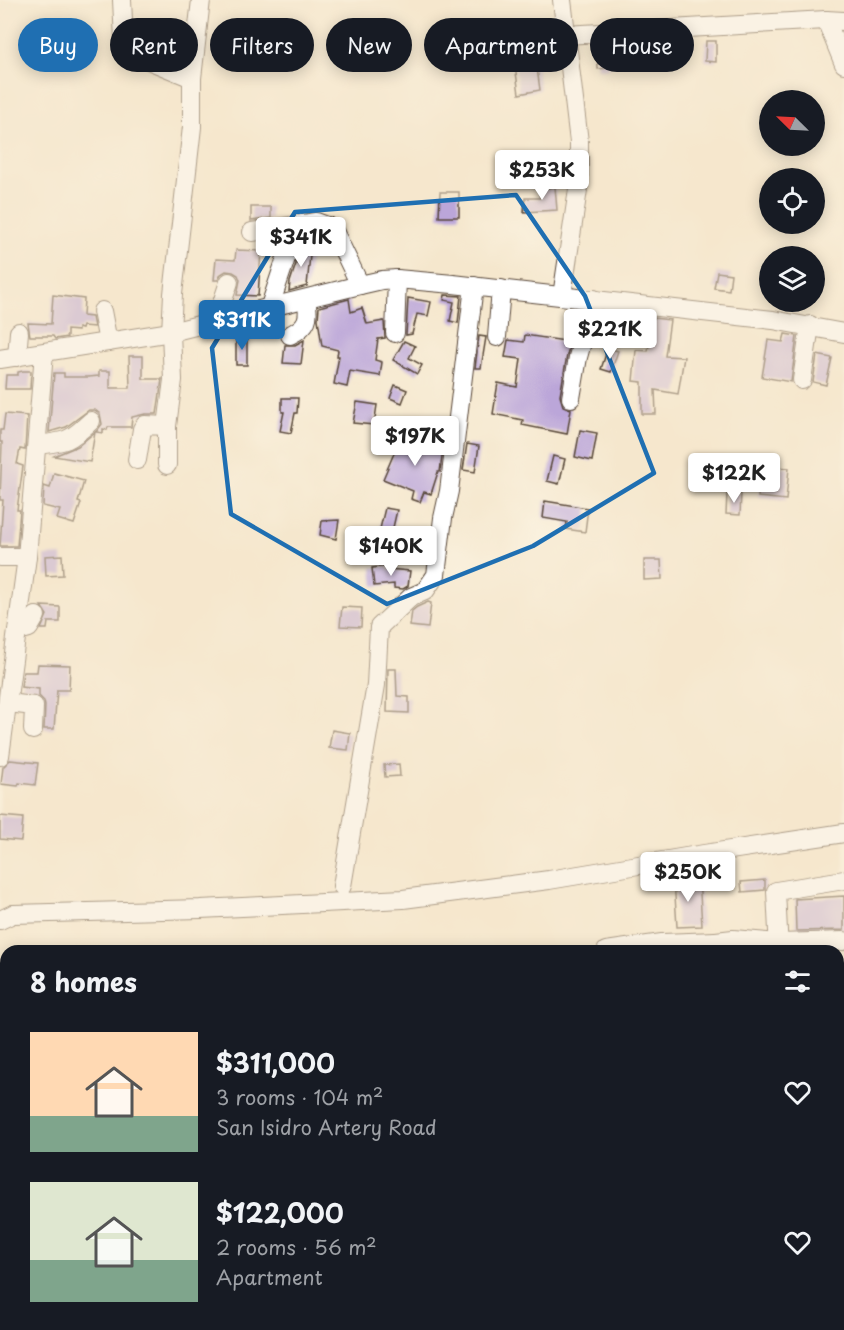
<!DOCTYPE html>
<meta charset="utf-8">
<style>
body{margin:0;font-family:"Playpen Sans",sans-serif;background:#242831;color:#f1f3f6;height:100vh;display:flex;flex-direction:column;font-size:22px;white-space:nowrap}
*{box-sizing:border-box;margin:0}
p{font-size:20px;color:#9ea1a6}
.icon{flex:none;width:33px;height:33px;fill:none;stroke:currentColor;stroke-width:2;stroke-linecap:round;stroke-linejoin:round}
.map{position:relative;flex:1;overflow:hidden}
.panel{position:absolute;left:0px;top:945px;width:844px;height:386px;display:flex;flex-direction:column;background:#171b24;border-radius:18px 18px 0 0;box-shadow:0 3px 15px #0003}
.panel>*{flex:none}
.guide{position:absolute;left:18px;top:18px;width:808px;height:54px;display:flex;gap:12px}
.needle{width:39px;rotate:294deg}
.fabs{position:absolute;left:759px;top:90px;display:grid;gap:12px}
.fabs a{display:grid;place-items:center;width:66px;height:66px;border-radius:50%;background:#171b24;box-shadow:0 3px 15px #0003;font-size:30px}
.price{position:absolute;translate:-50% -51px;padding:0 14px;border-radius:6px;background:#fff;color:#222;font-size:20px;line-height:39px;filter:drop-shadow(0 2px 3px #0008)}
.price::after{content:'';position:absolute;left:50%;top:36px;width:18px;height:14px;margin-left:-9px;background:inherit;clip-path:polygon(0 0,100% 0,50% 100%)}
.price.active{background:#1f6fb2;color:#fff}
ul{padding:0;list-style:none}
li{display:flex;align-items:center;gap:18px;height:150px;padding:0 30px}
li span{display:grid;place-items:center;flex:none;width:168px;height:120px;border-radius:0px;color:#555}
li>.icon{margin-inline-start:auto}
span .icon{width:72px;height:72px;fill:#fffc;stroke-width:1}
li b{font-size:26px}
h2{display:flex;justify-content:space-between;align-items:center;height:72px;padding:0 30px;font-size:26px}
.tag{padding:0 21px;border-radius:27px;background:#171b24;box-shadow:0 3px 15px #0003;font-size:21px;line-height:54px}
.tag.active{background:#1f6fb2;color:#fff}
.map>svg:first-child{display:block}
</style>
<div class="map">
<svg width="844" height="1330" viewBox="0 0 844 1330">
<rect width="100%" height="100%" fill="#fcf5e5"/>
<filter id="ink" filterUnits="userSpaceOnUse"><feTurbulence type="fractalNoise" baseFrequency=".0167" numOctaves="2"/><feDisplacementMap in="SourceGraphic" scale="12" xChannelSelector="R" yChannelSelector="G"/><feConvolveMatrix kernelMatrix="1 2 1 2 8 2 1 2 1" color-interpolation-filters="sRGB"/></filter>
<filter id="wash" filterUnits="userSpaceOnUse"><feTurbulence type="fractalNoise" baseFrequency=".008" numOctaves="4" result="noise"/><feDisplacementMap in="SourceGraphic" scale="24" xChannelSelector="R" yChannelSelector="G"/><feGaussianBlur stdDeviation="1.35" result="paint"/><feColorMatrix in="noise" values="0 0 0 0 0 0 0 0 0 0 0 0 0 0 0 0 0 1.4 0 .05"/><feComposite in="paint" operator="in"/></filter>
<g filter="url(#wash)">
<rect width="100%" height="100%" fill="#f5e7cd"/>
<g id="blocks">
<g fill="#bba6d9">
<polygon points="706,41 716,41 716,62 705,61"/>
<polygon points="609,53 610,68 598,69 597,54"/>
<polygon points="536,61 540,90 519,94 515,65"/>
<polygon points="555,187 557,210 524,212 525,198 540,198 538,189"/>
<polygon points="440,192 459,192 459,217 439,217"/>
<polygon points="251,207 271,207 271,218 251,221"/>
<polygon points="293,244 311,245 307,286 289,291 290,282 298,258 298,252"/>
<polygon points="236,250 261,251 258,296 237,295 240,280 238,275 233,272 226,271 221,274 218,280 214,280 216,259 235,260"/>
<polygon points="717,272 731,274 729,290 714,288"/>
<polygon points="53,295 84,299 83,316 92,317 94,327 83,326 82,329 78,328 78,331 67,330 67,337 55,339 53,336 30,336 28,323 51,324"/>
<polygon points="445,295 461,296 458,323 450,321 454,302 444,300"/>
<polygon points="408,298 431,302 428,316 417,314 412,334 406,335"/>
<polygon points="349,299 351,312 362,308 367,324 384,321 385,338 378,339 375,360 382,362 380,376 350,371 347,387 334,384 339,356 337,356 338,350 322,346 318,319 319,307"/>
<polygon points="577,309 579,310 567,355 560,396 563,406 571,409 567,434 522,425 523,420 493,414 498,383 517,387 521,359 505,357 508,340 524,342 525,335 565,341"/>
<polygon points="653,318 670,320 665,356 684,357 678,394 655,390 656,414 642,414 642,382 633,381 636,350 648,351"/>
<polygon points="785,334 797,336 791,382 762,377 768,340 783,342"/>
<polygon points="479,336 486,337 481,368 475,368"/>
<rect x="236" y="337" width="11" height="28"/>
<polygon points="304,340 301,364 283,363 285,345 295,345"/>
<polygon points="404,341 415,346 409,358 422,365 417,374 393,360"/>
<polygon points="608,348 618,351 611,372 601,369"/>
<polygon points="817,355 832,358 826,385 813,382"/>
<polygon points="129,356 143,356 143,379 162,379 157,414 145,414 132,417 131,427 108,427 107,430 103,429 103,433 96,432 102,424 100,414 95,410 89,410 66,427 49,432 54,373 64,373 64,377 88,377 99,376 99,371 110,371 110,388 130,388"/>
<polygon points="23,371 31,371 30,389 5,389 6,375 18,375 18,372"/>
<polygon points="395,385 407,390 402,403 390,398"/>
<polygon points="282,398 298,398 297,413 295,413 291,433 280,431 284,412 282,412"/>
<polygon points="357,402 377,405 374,425 353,423"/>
<polygon points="5,414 27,416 25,450 20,449 17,464 23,466 17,510 20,510 17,546 0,546 3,500 0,500 2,442 0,442 0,430 3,430"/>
<polygon points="580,430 597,433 592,461 575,457"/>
<polygon points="95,432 90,462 54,456 78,446"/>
<polygon points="401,437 417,444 419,440 443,448 440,472 438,472 431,494 424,492 420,502 411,499 413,491 383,479"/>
<polygon points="467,444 479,446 475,472 463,470"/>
<polygon points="553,456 565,459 559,484 547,481"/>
<polygon points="761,466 789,468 786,500 758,497"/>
<polygon points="54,473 84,481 78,502 81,503 74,524 57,519 60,510 43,506 44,486 50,488"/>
<polygon points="727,493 741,493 740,515 726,514"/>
<polygon points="545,501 588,508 585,532 566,529 567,522 543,518"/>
<polygon points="385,508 397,510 392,532 389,532 386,554 377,553 377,547 372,546 374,532 379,533"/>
<polygon points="339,520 336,539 320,535 322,521"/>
<polygon points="62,555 63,575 46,576 45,556"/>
<polygon points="644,560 661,560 662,579 644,580"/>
<polygon points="388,566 388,569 410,571 408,586 403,589 394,588 394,584 374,586 372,568"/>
<polygon points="428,602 431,603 428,628 410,626 412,611 417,607"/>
<polygon points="41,606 60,607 60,622 48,622 47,629 41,629 47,615"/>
<polygon points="342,607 362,608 361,627 340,626"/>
<polygon points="38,664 70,665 69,690 57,690 54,729 44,729 45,706 44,701 39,696 39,689 21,687 23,672 37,672"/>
<polygon points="388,669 396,669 397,696 409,697 409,713 387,712"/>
<polygon points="332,730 350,733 348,750 329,748"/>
<polygon points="10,760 38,763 35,785 19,783 18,786 1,784 3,767"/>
<polygon points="399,764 400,776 385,777 384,765"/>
<polygon points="0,816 23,818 21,841 0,839"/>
<polygon points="699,878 702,926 677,927 674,880"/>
<polygon points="765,880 765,890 742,892 741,882"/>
<polygon points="844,896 844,930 796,931 795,899"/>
</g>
</g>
</g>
<g filter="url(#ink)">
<use href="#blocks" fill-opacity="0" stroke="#574638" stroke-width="1.5"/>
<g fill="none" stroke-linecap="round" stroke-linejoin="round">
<defs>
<g id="minor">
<polyline points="122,0 124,40 136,55 192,78 192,127 173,294 171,332 173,380 167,426 167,465"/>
<polyline points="562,0 579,142 579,183 562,296"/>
<polyline points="826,20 844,64"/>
<polyline points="565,35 826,20 844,21"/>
<polyline points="192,78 201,0"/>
<polyline points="252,232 316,222 327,226 335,233 360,285"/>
<polyline points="269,309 287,255"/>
<polyline points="102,311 108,342"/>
<polyline points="221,321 222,303 229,282"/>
<polyline points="395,333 397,279"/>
<path d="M290,335C308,326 310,318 306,299"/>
<polyline points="497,337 501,289"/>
<polyline points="17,357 19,332"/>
<polyline points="0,359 171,332 360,285 382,280 397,279 453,284 773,320 844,333"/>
<polyline points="802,380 810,325"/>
<polyline points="571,398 578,357 594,299"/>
<path d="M37,445C66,442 70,441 91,421"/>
<polyline points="137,460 142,429 145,425 167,426"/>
<polyline points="0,557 27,557 44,353"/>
<polyline points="18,631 29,628 36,616"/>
<polyline points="8,703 34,706 33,730"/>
<polyline points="0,756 27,557"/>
<polyline points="342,886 376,685 379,627 411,597 425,591 436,575 443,518 449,491 474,286"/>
<polyline points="0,920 13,914 200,909 403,899 549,880 704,854 844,833"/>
<polyline points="606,951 662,943 716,941"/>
<polyline points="717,951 716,941 733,939 779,943 844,941"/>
<polyline points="779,951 776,891 844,880"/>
<polyline points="838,999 844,999"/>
<polyline points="838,1053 844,1053"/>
<polyline points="838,1107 844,1107"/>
</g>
</defs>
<use href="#minor" stroke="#574638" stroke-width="20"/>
<use href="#minor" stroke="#fff" stroke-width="18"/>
</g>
</g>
<path d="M0 0H844V1330H0ZM516,195L585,296L654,473L533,546L387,604L231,514L212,348L295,212Z" fill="#f5e7cd" fill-opacity=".55" fill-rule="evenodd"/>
<path fill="none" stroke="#1f6fb2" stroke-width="4.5" stroke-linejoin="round" d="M516,195L585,296L654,473L533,546L387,604L231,514L212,348L295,212Z"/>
</svg>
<div class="fabs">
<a><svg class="needle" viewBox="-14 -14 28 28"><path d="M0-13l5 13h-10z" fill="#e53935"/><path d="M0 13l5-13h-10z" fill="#9ea1a6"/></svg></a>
<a><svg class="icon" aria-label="locate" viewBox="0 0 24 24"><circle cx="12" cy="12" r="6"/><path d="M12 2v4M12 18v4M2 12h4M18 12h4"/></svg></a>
<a><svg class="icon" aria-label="layers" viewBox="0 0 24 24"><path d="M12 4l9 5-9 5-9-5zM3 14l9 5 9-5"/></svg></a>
</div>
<b class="price" style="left:542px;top:201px">$253K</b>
<b class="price" style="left:301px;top:268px">$341K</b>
<b class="price active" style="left:242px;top:351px">$311K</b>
<b class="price" style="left:610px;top:360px">$221K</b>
<b class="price" style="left:415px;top:467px">$197K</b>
<b class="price" style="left:734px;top:504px">$122K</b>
<b class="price" style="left:391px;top:577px">$140K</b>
<b class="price" style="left:688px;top:903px">$250K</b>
<div class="guide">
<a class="tag active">Buy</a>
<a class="tag">Rent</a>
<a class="tag">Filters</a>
<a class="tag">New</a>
<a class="tag">Apartment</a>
<a class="tag">House</a>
</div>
<section class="panel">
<h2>8 homes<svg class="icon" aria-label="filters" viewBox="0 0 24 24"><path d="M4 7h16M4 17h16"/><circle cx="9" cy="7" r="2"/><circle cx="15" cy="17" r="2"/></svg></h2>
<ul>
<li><span style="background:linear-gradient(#ffd9b3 70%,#7fa58c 0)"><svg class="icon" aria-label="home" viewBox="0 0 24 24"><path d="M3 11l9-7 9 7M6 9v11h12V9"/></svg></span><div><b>$311,000</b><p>3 rooms · 104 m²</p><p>San Isidro Artery Road</p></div><svg class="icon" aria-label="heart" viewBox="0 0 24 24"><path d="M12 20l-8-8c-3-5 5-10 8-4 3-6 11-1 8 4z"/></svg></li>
<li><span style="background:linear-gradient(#dfe7d0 65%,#7fa58c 0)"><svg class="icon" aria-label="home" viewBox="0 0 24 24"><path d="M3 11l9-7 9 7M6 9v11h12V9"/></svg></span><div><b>$122,000</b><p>2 rooms · 56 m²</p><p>Apartment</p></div><svg class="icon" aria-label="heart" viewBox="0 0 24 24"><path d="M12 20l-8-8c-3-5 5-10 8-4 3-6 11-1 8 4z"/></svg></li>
</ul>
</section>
</div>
